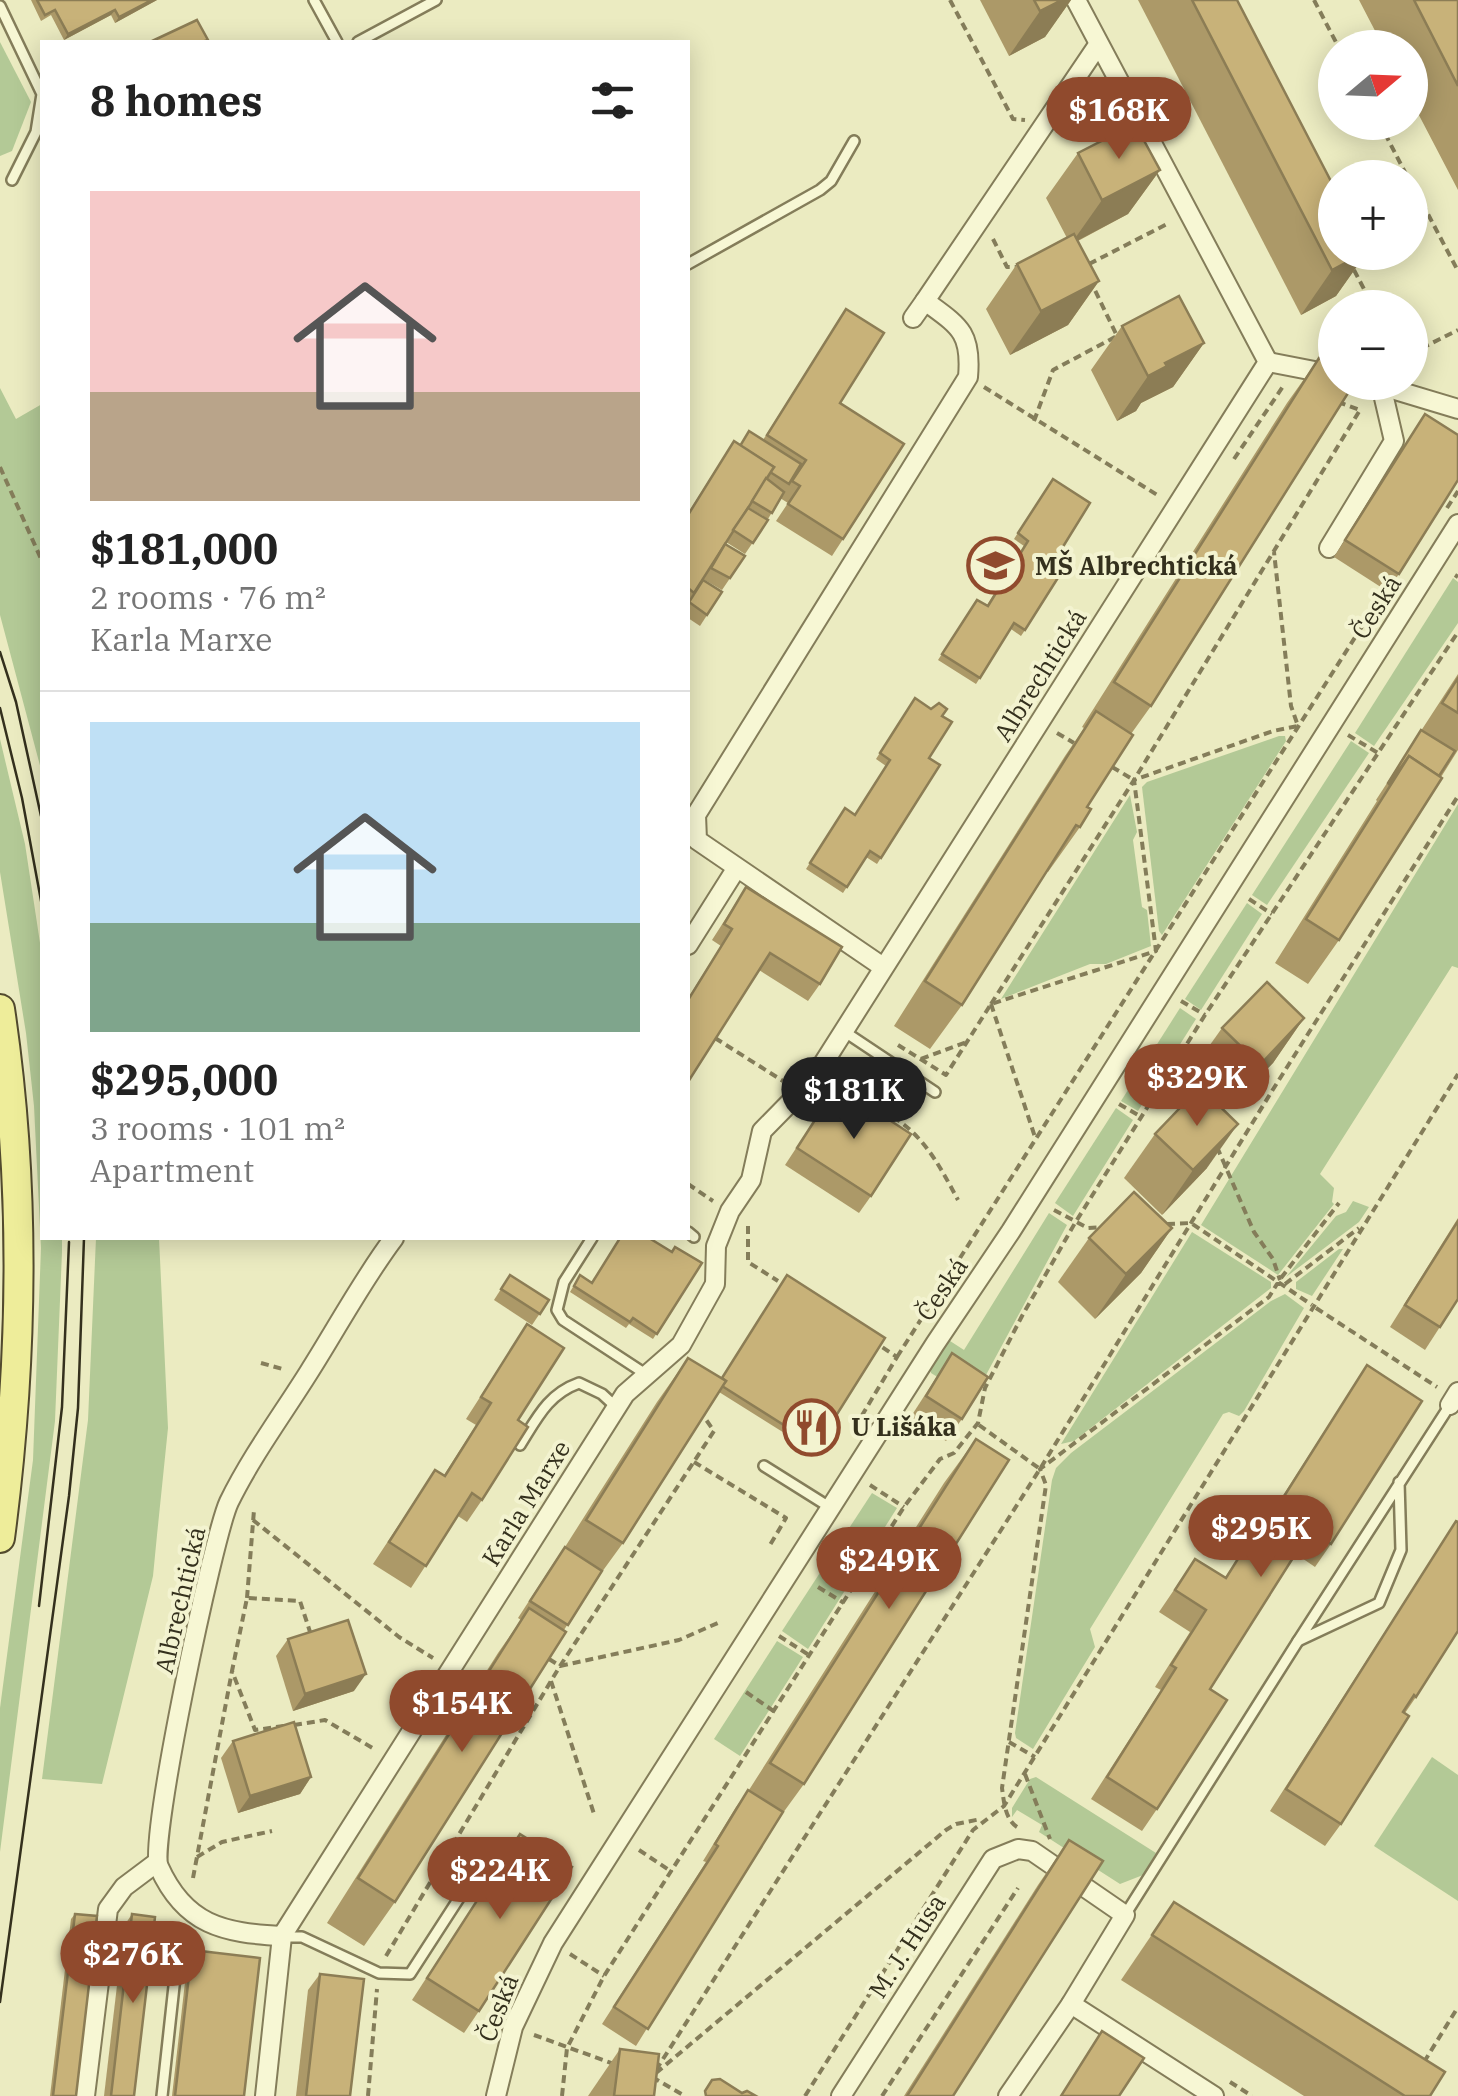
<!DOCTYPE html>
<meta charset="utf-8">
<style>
body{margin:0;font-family:"IBM Plex Serif",serif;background:#f2f2f2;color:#222;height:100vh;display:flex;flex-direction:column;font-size:38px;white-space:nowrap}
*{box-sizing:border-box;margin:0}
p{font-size:32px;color:#767676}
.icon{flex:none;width:55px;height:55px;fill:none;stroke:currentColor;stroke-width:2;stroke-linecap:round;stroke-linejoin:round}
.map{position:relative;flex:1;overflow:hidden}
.drawer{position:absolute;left:40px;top:40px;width:650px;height:1200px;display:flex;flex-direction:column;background:#fff;border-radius:0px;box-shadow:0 5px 25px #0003}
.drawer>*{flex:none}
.needle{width:65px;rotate:71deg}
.controls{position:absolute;left:1318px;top:30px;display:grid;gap:20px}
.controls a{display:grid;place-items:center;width:110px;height:110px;border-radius:50%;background:#fff;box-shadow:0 5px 25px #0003;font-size:50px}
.price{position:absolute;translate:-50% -85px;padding:0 22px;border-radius:35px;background:#904a2d;color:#fff;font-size:32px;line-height:65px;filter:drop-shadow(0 2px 5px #0008)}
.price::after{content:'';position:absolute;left:50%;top:60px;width:30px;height:22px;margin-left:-15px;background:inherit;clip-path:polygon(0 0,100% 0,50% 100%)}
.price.selected{background:#222;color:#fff}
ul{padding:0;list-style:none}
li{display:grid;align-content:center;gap:20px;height:530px;padding:0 50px}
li+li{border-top:2px solid #e0e0e0}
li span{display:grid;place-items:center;height:310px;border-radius:0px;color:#555}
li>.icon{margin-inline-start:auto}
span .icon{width:180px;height:180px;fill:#fffc;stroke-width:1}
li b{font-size:42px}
h2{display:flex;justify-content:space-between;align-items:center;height:120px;padding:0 50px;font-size:42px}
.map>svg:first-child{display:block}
</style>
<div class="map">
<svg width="1458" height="2096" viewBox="0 0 1458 2096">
<rect width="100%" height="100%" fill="#ebebc1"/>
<g fill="#b3c996">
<polygon points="0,42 31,102 12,151 0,156"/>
<polygon points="0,388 16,419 42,404 42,773 0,615"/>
<polygon points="1453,578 1458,582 1458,623 1374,746 1355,733"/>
<polygon points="1279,736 1285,736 1286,741 1162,935 1159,931 1142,787 1147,782"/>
<polygon points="0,739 25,844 42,956 42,1238 62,1238 62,1252 55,1421 0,1852 0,1708 33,1460 41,1248 34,1106 26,1033 0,872"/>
<polygon points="1351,741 1369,753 1267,905 1252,895"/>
<polygon points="1130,795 1137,832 1133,840 1142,907 1147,910 1151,946 1106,964 1090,964 1001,999"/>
<polygon points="1458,804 1458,968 1452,966 1320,1174 1334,1188 1332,1202 1334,1204 1278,1275 1201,1225"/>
<polygon points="1247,903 1262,914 1201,1010 1185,999"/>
<polygon points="1180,1008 1196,1019 1138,1111 1121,1101"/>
<polygon points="1116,1108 1133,1120 1073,1216 1055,1203"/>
<polygon points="1353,1201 1369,1207 1359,1222 1286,1277 1336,1216 1346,1212"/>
<polygon points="1049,1213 1067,1225 973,1399 931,1373 928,1362 947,1339 964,1350"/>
<polygon points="1192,1232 1271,1282 1271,1288 1074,1441 1061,1444"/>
<polygon points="96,1238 159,1238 168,1428 157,1535 153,1576 102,1784 42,1779 88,1420"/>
<polygon points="1339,1249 1343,1249 1312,1296 1296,1289 1296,1282"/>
<polygon points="1285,1294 1304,1308 1244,1411 1239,1416 1229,1412 1223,1414 1090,1629 1095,1647 1036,1744 1033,1749 1016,1738 1015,1733 1052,1480 1056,1468 1071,1453 1271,1301"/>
<polygon points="872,1493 897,1508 808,1649 782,1631"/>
<polygon points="777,1641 803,1657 740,1756 714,1739"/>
<polygon points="1432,1757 1458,1775 1458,1901 1374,1846"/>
<polygon points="1036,1777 1156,1853 1143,1875 1120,1884 1039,1832 1042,1825 1017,1810 1012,1817 1012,1808 1030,1779"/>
</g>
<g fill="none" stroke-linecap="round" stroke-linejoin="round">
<defs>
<g id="service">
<polyline points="314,0 337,42"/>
<polyline points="0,6 42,94 36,132 12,180"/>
<polyline points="358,42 436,0"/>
<polyline points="688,264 820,190 831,181 854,141"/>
<polyline points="845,1032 935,1092"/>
<polyline points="688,1232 694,1237"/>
<polyline points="592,1238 564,1282 557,1310 563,1320 647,1375"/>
<path d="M520,1445C537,1418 548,1394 579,1383L602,1394L616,1407"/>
<polyline points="764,1466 831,1508"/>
<polyline points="1399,1482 1401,1550 1379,1603 1298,1641 1450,1405"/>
<polyline points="1125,1915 1298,1641"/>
<polyline points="285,1937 302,1937 379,1973 410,1974 485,1858"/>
<polyline points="162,2096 176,1968"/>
</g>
<g id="minor">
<polyline points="913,318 925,301"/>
<polyline points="1268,362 1335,375"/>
<polyline points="1375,384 1458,409"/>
<polyline points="1329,548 1394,441 1381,385"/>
<polyline points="688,945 736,869"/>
<path d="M883,967L697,840L696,815L968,377C972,332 959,326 925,301L1098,45"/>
<polyline points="1450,1405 1458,1392"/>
<path d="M282,1936C223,1933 185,1925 159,1867C148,1844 213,1536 229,1502C251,1457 282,1415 309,1372C337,1328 363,1279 394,1238"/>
<polyline points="1071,2004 1214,2096"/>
<polyline points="85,2096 108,1909 124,1887 156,1863"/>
<polyline points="265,2096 282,1936 625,1394 681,1345 715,1284 716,1246 730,1211 751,1180 762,1131 814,1078 1268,362 1076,0"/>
<polyline points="496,2096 513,2027 553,1943 935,1344 1011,1231 1458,524"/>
<polyline points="841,2096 993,1859 1018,1849 1032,1851 1125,1915 1071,2004 1008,2096"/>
</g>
<path id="primary" d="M0,1009C26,1183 23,1364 0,1538"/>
</defs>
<use href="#service" stroke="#847d5a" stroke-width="14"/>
<use href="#minor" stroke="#847d5a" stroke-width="22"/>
<use href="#primary" stroke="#524a2e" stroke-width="32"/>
<g stroke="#847d5a" stroke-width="4" stroke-dasharray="8 5" stroke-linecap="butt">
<polyline points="950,0 1013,119 1025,120"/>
<polyline points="1314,0 1339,48"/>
<polyline points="1379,122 1408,178"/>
<polyline points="1410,180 1458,271"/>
<polyline points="993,239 1007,267 1016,267"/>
<polyline points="1089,264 1169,223"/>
<polyline points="1354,270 1374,308"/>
<polyline points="1410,354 1458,330"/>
<polyline points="984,387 1159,496"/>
<polyline points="1034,421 1053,370 1117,336 1092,284"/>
<polyline points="1234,459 1284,385"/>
<polyline points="0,467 42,561"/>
<polyline points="1447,508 1458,491"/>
<polyline points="1455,575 1458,577"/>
<polyline points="1057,733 1074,743"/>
<polyline points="1348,735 1378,753"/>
<polyline points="1112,767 1134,780"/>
<polyline points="1249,899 1272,914"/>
<polyline points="1181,1001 1205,1015"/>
<polyline points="991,1004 1134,780 1360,410 1341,403"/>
<polyline points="991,1004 1035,1137"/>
<polyline points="715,1038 783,1081"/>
<polyline points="898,1045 946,1075 991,1004 1156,951 1134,780 1273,731 1298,726 1291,706 1274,552"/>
<polyline points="921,1059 967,1042"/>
<polyline points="1178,1060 1195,1097"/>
<polyline points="1119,1104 1140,1116"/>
<path d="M882,1110C922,1132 937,1161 958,1200"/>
<polyline points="1217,1147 1254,1232 1273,1259 1280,1280"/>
<polyline points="688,1184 713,1201"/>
<polyline points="1054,1210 1088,1228 1103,1227"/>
<polyline points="1167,1224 1191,1223 1312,1305"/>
<polyline points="748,1226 748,1262 778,1281"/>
<polyline points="1281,1278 1339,1203"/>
<polyline points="1316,1308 1437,1387"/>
<polyline points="897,1357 1382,595 1391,590"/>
<polyline points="261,1363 286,1370"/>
<polyline points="979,1425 1040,1469"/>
<polyline points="855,1427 897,1357 882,1347"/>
<polyline points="694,1462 786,1518 770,1545"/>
<polyline points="870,1485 904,1507"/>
<polyline points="253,1520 399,1637 433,1658"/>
<polyline points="818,1587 844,1603"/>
<polyline points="247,1598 254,1510"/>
<polyline points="779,1636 809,1655"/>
<polyline points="549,1659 560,1666 679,1640 720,1622"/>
<polyline points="551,1681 595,1817"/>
<polyline points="746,1692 775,1712"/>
<polyline points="294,1725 325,1720 376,1750"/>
<polyline points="284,1726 255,1730 232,1671 247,1598 300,1601 311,1635"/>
<polyline points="1009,1742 1035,1757"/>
<polyline points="1025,1774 1050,1839"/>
<path d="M1017,1827C1005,1819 1004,1802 1002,1788L1046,1485L1040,1469L1269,1297L1277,1284H1285L1359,1228"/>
<polyline points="639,1850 672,1872"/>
<polyline points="197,1857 222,1842 272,1831"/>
<polyline points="193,1878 232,1671"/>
<polyline points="570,1954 604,1976"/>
<polyline points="386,1956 560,1666 714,1431 702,1414"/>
<polyline points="534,2035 614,2064"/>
<polyline points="1424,2062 1458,2007"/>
<polyline points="656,2070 1040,1469 1272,1091 1458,796"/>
<polyline points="656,2073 946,1830 956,1824 981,1819"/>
<polyline points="652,2077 685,2096"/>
<polyline points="1230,2082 1252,2096"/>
<polyline points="368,2096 377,1989"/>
<polyline points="562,2096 567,2048 604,1976 904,1507 940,1459 954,1453 978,1423 985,1388 1022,1316 1075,1223 1205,1015 1458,632"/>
<polyline points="805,2096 973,1830 1004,1806 1458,1074"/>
<polyline points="882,2096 1018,1888"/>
</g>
<use href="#service" stroke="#f7f7d4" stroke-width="9"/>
<use href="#minor" stroke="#f7f7d4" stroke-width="18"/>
<use href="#primary" stroke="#eeed9a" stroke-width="28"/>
<g stroke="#34301d" stroke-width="2.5">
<polyline points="0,652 16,702 41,816"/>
<polyline points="0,708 22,798 42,906"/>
<polyline points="39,1606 62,1407 69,1242"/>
<polyline points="0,2002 69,1496 78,1408 84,1238"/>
</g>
</g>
<g fill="#ac9968">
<polygon points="31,0 157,0 115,23 111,15 64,40 51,15 41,21"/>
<polygon points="980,0 1071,0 1045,37 1009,56"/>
<polygon points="1138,0 1237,0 1367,252 1336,296 1301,315"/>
<polygon points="1359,0 1458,0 1458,190 1410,98 1410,48 1384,48"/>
<polygon points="1078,153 1160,170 1128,214 1078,241 1099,281 1068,325 1010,355 986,309 1017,264 1067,238 1046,198"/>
<polygon points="846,309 840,403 843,539 832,556 776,521 788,503 780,498 794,476 784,492 768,519 748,507 741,518 768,520 745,554 726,542 720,552 745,556 722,590 703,579 705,575 688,602 688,513 734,441 740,445 749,431 763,440"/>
<polygon points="1122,326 1204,343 1173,387 1141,403 1136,411 1117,421 1091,370"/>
<polygon points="1319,358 1151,706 1131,734 1087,807 1080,827 1048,872 1047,871 962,1005 930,1049 894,1026 1065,756 1084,728 1082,727 1287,403"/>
<polygon points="1425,414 1399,574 1387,591 1334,557"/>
<polygon points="1053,479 1056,558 1025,630 1021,636 1011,629 976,684 938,660 977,600 987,605 1024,546 1014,539"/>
<polygon points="703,580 722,592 700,626 688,618 688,603"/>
<polygon points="1458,674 1458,750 1339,940 1308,984 1275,963 1377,801 1376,800"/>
<polygon points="915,698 942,716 929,758 940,765 877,864 866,857 843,893 806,869 845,808 855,815 886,766 876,759"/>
<polygon points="746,887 820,984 808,1001 759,970 688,1083 688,998 721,946 712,940"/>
<polygon points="1304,1018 1273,1063 1228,1109 1190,1073 1222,1028"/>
<polygon points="835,1089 871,1196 859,1213 785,1165"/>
<polygon points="1155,1134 1207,1168 1162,1215 1124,1178"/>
<polygon points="1458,1218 1458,1299 1425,1350 1390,1327"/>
<polygon points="1172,1228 1141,1273 1095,1319 1058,1282 1089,1238"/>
<polygon points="672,1252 702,1263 653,1339 629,1324 626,1328 570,1292 580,1275 592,1282"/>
<polygon points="510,1275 549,1300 532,1325 494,1300"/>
<polygon points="527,1324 518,1420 482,1500 467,1522 458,1516 411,1588 373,1564 435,1470 444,1475 476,1425 466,1419"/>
<polygon points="885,1338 813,1451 719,1392 623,1543 591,1587 564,1630 395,1902 364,1946 327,1923 498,1653 521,1620 518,1618 553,1564 565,1547 657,1402 688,1358 722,1378"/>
<polygon points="952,1353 962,1419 946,1441 910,1418"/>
<polygon points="1367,1365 1331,1544 1315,1567 1296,1554 1210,1689 1157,1809 1142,1831 1091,1799 1161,1690 1155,1687 1190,1632 1159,1612 1195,1559 1225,1578 1271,1506 1275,1508"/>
<polygon points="976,1439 804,1784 772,1828 636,2046 602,2024 706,1862 703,1861 736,1807 749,1790 944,1483"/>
<polygon points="1456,1521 1416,1697 1405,1713 1341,1824 1325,1846 1270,1811"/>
<polygon points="288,1639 354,1691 293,1711 276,1656"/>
<polygon points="233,1741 311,1777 300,1794 238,1813 221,1758"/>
<polygon points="520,1834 479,2011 464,2033 412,2000"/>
<polygon points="1069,1840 953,2096 904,2096 1038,1885"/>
<polygon points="1174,1902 1430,2096 1304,2096 1121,1980"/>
<polygon points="75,1914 76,2096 50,2096 71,1919"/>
<polygon points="132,1914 134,2096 104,2096 124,1926"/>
<polygon points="192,1950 244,2096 172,2096 188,1956"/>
<polygon points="320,1974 350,2096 296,2096 308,1990"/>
<polygon points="620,2049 654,2096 588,2096"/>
</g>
<g fill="#8c7d55">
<polygon points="152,0 157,0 115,23 119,17"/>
<polygon points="1062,0 1071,0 1045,37 1009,56 1040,11"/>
<polygon points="115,10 111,15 64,40 68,34"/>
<polygon points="1160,170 1128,214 1071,244 1102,200"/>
<polygon points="1367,252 1336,296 1301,315 1332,270"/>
<polygon points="1099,281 1068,325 1010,355 1041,311"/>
<polygon points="1204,343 1173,387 1141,403 1136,411 1117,421 1148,376 1165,363"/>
<polygon points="1304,1018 1273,1063 1228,1109 1260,1065"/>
<polygon points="1238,1124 1207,1168 1162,1215 1193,1170"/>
<polygon points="1172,1228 1141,1273 1095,1319 1126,1274"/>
<polygon points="366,1674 354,1691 293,1711 305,1694"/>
<polygon points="311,1777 300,1794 238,1813 250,1796"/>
</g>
<g fill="#c8b279" stroke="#8c7d55" stroke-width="2.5">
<polygon points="37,0 152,0 119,17 115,10 68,34 55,10 45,15"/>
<polygon points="1034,0 1062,0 1040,11"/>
<polygon points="1192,0 1237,0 1335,189 1335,252 1366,252 1332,270"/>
<polygon points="1414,0 1458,0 1458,86"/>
<polygon points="197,20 208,40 202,42 150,42"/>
<polygon points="1135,124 1160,170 1102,200 1078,153"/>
<polygon points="1074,234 1099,281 1041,311 1017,264"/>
<polygon points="1179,296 1204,343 1165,363 1167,366 1148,376 1122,326"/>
<polygon points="846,309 884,333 840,403 904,444 843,539 788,504 800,486 792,481 806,460 767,435"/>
<polygon points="1319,358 1335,368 1335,382 1355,382 1151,706 1114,682"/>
<polygon points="1425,414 1458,435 1458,480 1399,574 1345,540"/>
<polygon points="749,431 801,464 789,484 770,472 774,467 740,446"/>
<polygon points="734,441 774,467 694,593 688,588 688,515"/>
<polygon points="766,478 784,492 772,513 752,501"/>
<polygon points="1053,479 1090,503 1056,558 1066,565 1025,630 1014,623 980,678 942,654 977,600 988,606 1028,541 1018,533"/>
<polygon points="748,508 768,520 753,543 733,530"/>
<polygon points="725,544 745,556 730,578 711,568"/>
<polygon points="703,580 722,592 707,615 689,602"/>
<polygon points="1458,678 1458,713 1442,703"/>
<polygon points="915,698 931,709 939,703 947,709 942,716 952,722 929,758 940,765 881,858 870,851 847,887 810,863 845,808 855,815 890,760 880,753"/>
<polygon points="1096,711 1133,735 1087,807 1091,809 1080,827 1076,825 962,1005 925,981"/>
<polygon points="1421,730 1455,751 1439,776 1409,756 1389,784 1388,783"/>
<polygon points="1409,756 1442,778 1339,940 1306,919"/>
<polygon points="746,887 842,947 820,984 770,953 688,1082 688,1000 732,929 724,924"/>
<polygon points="1267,982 1304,1018 1260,1065 1222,1028"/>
<polygon points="1200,1087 1238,1124 1193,1170 1155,1134"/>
<polygon points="835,1089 855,1102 857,1099 911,1134 871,1196 797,1148"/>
<polygon points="1134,1192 1172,1228 1126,1274 1089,1238"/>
<polygon points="1458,1221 1458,1299 1440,1327 1405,1305"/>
<polygon points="620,1238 649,1238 672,1252 675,1247 702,1263 657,1334 633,1318 630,1322 574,1286 580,1275 592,1283"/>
<polygon points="510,1275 549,1300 540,1314 501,1289"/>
<polygon points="787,1275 885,1338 817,1446 722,1386 726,1381 722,1378"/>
<polygon points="527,1324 564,1348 518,1420 528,1427 482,1500 472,1493 426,1566 389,1542 435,1470 445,1476 491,1403 481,1397"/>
<polygon points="952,1353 988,1377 962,1419 926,1396"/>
<polygon points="688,1358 726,1381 623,1543 586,1520"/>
<polygon points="1367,1365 1422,1401 1331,1544 1310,1531 1210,1689 1227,1700 1157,1809 1107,1777 1176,1668 1171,1665 1206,1610 1175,1590 1195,1559 1226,1578 1271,1506 1276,1509"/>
<polygon points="976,1439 1009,1460 804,1784 770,1763"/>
<polygon points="1456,1521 1458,1522 1458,1631 1416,1697 1414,1695 1403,1712 1409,1716 1341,1824 1286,1789"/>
<polygon points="565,1547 602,1571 568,1625 530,1601"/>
<polygon points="529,1608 566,1632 395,1902 358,1878"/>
<polygon points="348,1620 366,1674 305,1694 288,1639"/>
<polygon points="294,1722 311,1777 250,1796 233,1741"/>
<polygon points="748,1790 783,1812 648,2029 614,2007 718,1846 715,1844"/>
<polygon points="520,1834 572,1867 479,2011 427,1978"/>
<polygon points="1069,1840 1103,1861 953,2096 907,2096"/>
<polygon points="1174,1902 1445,2072 1430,2096 1405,2096 1152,1935"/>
<polygon points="75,1914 97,1916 76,2096 53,2096"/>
<polygon points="132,1914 155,1917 134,2096 111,2096"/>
<polygon points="192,1950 260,1958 244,2096 175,2096"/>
<polygon points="320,1974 364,1979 350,2096 306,2096"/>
<polygon points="1102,2031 1144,2058 1119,2096 1061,2096"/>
<polygon points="620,2049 659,2054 654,2096 614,2096"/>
<polygon points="720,2079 742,2093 747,2091 756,2096 706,2096 705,2091 712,2080"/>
</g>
<defs>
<symbol id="school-ring" viewBox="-11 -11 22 22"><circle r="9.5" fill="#f3f3d0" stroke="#904a2d" stroke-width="1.5"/><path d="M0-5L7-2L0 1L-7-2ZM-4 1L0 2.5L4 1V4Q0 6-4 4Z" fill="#904a2d"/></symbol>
<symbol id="restaurant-ring" viewBox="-11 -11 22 22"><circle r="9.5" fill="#f3f3d0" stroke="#904a2d" stroke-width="1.5"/><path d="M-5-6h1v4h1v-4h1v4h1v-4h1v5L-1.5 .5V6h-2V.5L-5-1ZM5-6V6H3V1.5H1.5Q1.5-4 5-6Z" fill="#904a2d"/></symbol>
</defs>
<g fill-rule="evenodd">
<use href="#school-ring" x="964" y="534" width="63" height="63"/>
<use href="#restaurant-ring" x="780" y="1396" width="63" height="63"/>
</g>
<g text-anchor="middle" stroke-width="8" stroke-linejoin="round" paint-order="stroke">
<g font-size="25" font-weight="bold" fill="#34301d" stroke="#f3f3d0" text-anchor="start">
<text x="1035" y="575">MŠ Albrechtická</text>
<text x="851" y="1436">U Lišáka</text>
</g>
<g font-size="25" fill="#34301d" stroke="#f3f3d0">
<text transform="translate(1376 607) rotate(-58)" y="9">Česká</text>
<text transform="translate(1040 675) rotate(-58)" y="9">Albrechtická</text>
<text transform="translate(942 1289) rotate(-56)" y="9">Česká</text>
<text transform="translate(526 1503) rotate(-58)" y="9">Karla Marxe</text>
<text transform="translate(180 1600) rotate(-77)" y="9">Albrechtická</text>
<text transform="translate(907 1946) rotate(-57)" y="9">M. J. Husa</text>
<text transform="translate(498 2008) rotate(-69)" y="9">Česká</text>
</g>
</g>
</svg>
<div class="controls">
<a><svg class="needle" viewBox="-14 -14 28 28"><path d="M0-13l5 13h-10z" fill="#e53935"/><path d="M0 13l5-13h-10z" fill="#767676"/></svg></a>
<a>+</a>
<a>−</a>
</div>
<b class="price" style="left:1119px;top:162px">$168K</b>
<b class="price" style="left:1197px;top:1129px">$329K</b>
<b class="price selected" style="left:854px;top:1142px">$181K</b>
<b class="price" style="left:1261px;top:1580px">$295K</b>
<b class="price" style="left:889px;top:1612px">$249K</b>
<b class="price" style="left:462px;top:1755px">$154K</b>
<b class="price" style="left:500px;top:1922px">$224K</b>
<b class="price" style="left:133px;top:2006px">$276K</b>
<section class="drawer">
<h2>8 homes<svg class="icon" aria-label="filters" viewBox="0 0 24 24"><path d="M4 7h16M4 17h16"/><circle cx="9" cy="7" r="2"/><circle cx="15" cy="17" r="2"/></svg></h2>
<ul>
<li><span style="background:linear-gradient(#f6c9c9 65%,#b9a48a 0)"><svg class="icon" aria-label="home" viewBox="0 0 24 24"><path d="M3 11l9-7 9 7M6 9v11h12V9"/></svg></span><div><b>$181,000</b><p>2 rooms · 76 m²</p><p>Karla Marxe</p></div></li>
<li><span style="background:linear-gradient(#bfe0f5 65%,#7fa58c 0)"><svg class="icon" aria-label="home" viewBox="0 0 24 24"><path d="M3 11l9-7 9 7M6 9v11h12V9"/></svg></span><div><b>$295,000</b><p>3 rooms · 101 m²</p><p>Apartment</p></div></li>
</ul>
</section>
</div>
